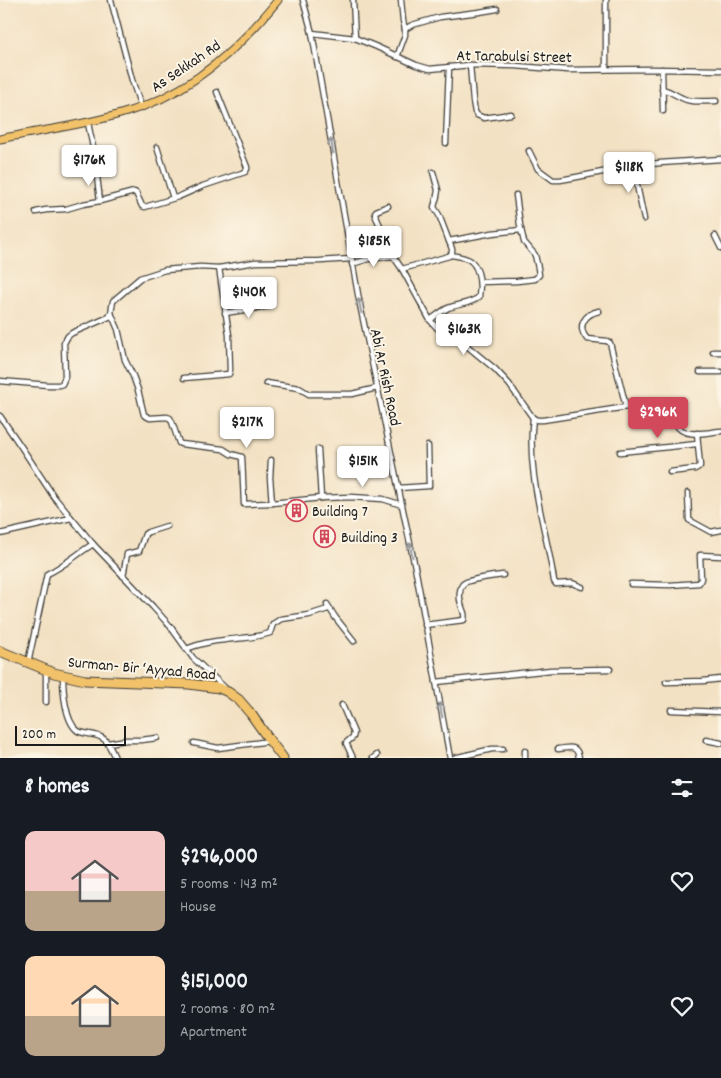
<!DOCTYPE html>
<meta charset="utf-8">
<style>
body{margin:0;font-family:Dekko,sans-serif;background:#242831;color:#f1f3f6;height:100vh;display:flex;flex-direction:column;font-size:19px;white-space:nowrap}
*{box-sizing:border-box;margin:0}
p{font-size:16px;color:#9ea1a6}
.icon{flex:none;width:28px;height:28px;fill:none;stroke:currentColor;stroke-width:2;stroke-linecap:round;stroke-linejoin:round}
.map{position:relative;height:758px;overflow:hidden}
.sheet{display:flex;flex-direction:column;background:#171b24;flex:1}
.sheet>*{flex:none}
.scale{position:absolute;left:15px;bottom:12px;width:111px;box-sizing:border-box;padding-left:5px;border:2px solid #1c1c1c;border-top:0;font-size:14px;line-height:18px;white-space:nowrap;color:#1c1c1c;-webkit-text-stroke:4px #fcf5e5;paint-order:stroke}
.price{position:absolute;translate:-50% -42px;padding:0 11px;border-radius:5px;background:#fff;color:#222;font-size:16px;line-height:32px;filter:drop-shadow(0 1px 2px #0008)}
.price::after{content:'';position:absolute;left:50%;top:30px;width:15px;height:11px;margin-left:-8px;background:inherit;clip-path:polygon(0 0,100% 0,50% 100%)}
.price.selected{background:#d1495b;color:#fff}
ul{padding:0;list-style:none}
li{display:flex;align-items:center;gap:15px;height:125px;padding:0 25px}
li span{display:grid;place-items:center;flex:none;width:140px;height:100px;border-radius:10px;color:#555}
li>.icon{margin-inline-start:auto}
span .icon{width:60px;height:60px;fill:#fffc;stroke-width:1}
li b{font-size:21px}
h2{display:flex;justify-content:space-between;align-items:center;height:60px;padding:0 25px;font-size:21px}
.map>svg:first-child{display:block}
</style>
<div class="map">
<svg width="721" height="758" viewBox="0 0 721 758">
<rect width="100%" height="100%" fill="#fcf5e5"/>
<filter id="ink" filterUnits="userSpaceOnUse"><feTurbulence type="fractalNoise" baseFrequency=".02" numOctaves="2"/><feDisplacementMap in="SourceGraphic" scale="10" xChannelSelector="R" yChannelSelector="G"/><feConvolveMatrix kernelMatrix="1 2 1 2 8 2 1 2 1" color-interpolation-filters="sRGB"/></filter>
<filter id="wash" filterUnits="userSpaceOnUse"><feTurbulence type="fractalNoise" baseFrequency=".0096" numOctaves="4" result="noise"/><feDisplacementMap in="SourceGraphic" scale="20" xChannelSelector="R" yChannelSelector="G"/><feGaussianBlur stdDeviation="1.12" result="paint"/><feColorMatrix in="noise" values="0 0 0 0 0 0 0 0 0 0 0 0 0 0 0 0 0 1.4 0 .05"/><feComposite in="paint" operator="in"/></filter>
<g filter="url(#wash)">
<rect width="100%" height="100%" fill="#f3e1c3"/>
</g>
<g filter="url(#ink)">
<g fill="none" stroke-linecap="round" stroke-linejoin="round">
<defs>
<g id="street">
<polyline points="111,0 132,80 141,107"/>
<polyline points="303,0 312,33 359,300 416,572 450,758"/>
<polyline points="353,0 355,38"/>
<polyline points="606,0 606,69"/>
<polyline points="405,29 412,25 440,17 479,12 497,9"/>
<polyline points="312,33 355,38 377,47 416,65 430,69 470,65 515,66 568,70 651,69 721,70"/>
<polyline points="397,57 405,35 405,29 403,21 401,0"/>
<polyline points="470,65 473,101 475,112 477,115 484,118 511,114"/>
<polyline points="662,69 663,111"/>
<path d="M662,89C673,92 673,94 682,98C691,103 705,101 716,101"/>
<polyline points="446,143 449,67"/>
<polyline points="157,147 173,198"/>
<polyline points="529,151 538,169 553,180 560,180 577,177 633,166 660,163 721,159"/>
<polyline points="633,166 644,219"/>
<polyline points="100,201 134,192 136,193 142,206 145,207 178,197 203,186 245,172 247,169 247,167 217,92"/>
<path d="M388,206L376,211L375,213L376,217L391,249L393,256L402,269L430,320L437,328L461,341L495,369L509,384L533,418C526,474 546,527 554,581L556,584L572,583L582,587"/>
<polyline points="36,212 46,210 66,209 83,204 100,201 94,152 88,123"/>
<polyline points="715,236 721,248"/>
<polyline points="449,241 492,233 521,230"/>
<polyline points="351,259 320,261 255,262 219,268 200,267 165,270 140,278 113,301 111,313 118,329 125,360 133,376 138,390 144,415 150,418 167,417 170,418 172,422 179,443 181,444 223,449 231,454 242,457 244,504 272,503 321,498 351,497 383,499 402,505"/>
<polyline points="352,264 368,259 393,256"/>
<polyline points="402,269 449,256 452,253 452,249 439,215 434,207 437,196 438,190 433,172"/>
<polyline points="480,282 517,281 535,279 539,275 538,268 535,255 524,242 520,225 516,195"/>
<path d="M599,311C585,314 576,326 587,339L607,341L610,343L626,407"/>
<polyline points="225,313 269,306"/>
<path d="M430,320C436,316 442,311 448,308C458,304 471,304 479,297C481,286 480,269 471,261C466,257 457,256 451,255"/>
<polyline points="713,352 721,352"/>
<polyline points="700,372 721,372"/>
<polyline points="184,378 229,374 230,370 229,335 219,268"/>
<polyline points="0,381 48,385 59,385 62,384 65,377 64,343 68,336 72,333 109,317 111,313"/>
<polyline points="266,383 299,388 309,394 352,394 377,388"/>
<polyline points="0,416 22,448 54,497 93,544 153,607 170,626 193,658 224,687"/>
<path d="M533,418L537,420H543L665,401L671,405C673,411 674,418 676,424C683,439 708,432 721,431"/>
<polyline points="318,449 321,498"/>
<polyline points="620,452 697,444"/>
<polyline points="271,460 270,478 272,503"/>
<polyline points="670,472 695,469 700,466 697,433"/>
<polyline points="398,488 429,486 428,446"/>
<polyline points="688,493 689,520 711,532 721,530"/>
<polyline points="0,534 71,518"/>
<polyline points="123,576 127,554 139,551 145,534 148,532 167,526"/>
<polyline points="631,584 670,585 699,583 701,579 700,555 721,556"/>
<path d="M425,625L464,620C466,613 462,610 461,604C459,598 459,589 463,584C468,579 495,576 503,575"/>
<path d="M186,649C199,644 212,641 225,640C240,638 255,638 270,633L273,624L281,619L309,615L328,609L327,604L335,617L354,641"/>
<path d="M28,663L47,574C64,566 77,554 93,544"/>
<path d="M63,676C63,690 65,722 78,731C81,733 85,733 89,734C107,736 108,743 115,758"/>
<polyline points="436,682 551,670 610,669"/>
<polyline points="666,682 703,681 721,679"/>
<polyline points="46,702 46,670"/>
<polyline points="342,705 354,733 353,737 346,743 353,758"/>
<polyline points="671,710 721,712"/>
<polyline points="706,740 721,743"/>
<polyline points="108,743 126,740 141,740 157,738"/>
<polyline points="194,743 218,748 270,741"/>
<path d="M558,749C569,748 577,744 579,758"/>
<polyline points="525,751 525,758"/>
<polyline points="373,758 377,755"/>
<polyline points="454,758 492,749 503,749"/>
</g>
<path id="primary" d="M0,139C42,130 86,125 127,112C188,94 239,49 278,0"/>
<polyline id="highway" points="0,651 54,673 85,680 189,684 219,688 228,692 239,700 251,714 270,741 283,758"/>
</defs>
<use href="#street" stroke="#3c3a35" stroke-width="7"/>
<use href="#primary" stroke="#3c3a35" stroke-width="9"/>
<use href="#highway" stroke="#3c3a35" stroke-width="11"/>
<use href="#street" stroke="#fff" stroke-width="4.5"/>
<use href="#primary" stroke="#f2c26a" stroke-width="7"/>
<use href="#highway" stroke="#f2c26a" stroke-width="9"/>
</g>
<defs><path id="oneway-shaft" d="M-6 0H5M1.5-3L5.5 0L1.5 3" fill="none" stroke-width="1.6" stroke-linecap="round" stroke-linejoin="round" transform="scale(1.25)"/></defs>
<g stroke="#999">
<use href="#oneway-shaft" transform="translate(332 146) rotate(-100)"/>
<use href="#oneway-shaft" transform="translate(360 306) rotate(-102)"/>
<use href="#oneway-shaft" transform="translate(411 550) rotate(-102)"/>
<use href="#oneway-shaft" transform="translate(441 710) rotate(-100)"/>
</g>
</g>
<defs>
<symbol id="building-ring" viewBox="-11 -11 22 22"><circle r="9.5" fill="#fcf5e5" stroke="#d1495b" stroke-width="1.5"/><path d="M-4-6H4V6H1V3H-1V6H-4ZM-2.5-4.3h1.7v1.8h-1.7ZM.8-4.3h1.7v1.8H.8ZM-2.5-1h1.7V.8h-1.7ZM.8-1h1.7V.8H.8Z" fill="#d1495b"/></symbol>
</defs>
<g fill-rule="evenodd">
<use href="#building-ring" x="284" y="498" width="25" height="25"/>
<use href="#building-ring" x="312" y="524" width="25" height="25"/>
</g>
<g text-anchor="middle" stroke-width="4" stroke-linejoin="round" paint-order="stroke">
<g font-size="16" fill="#1c1c1c" stroke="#fcf5e5">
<text transform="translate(514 55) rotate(1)" y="6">At Tarabulsi Street</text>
<text transform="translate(185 65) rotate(-34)" y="6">As Sekkah Rd</text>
<text transform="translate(387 377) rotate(78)" y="6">Abi Ar Rish Road</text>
<text transform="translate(142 667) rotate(5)" y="6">Surman- Bir ‘Ayyad Road</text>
</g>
<g font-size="16" fill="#1c1c1c" stroke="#fcf5e5" text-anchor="start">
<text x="312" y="516">Building 7</text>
<text x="341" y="542">Building 3</text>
</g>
</g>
</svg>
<div class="scale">200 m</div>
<b class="price" style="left:89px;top:187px">$176K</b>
<b class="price" style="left:629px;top:194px">$118K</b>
<b class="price" style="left:374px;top:268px">$185K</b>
<b class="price" style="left:249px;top:319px">$140K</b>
<b class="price" style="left:464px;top:356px">$163K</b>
<b class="price selected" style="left:658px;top:439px">$296K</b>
<b class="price" style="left:247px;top:449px">$217K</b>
<b class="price" style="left:363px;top:488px">$151K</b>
</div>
<section class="sheet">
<h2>8 homes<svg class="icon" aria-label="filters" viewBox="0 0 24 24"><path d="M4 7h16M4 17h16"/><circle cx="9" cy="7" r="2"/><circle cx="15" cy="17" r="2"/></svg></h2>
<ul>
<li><span style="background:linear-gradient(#f6c9c9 60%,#b9a48a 0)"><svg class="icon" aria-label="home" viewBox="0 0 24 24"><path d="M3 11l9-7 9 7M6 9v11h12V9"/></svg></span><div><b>$296,000</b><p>5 rooms · 143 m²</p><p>House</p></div><svg class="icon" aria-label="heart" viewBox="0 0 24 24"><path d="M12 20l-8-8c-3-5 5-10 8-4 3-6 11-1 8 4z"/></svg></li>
<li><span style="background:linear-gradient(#ffd9b3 60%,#b9a48a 0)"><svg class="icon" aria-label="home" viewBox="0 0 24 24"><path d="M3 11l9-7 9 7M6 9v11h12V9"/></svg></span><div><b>$151,000</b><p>2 rooms · 80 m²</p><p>Apartment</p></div><svg class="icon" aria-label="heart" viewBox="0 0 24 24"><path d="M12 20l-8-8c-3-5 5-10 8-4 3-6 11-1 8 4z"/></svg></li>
</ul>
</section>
